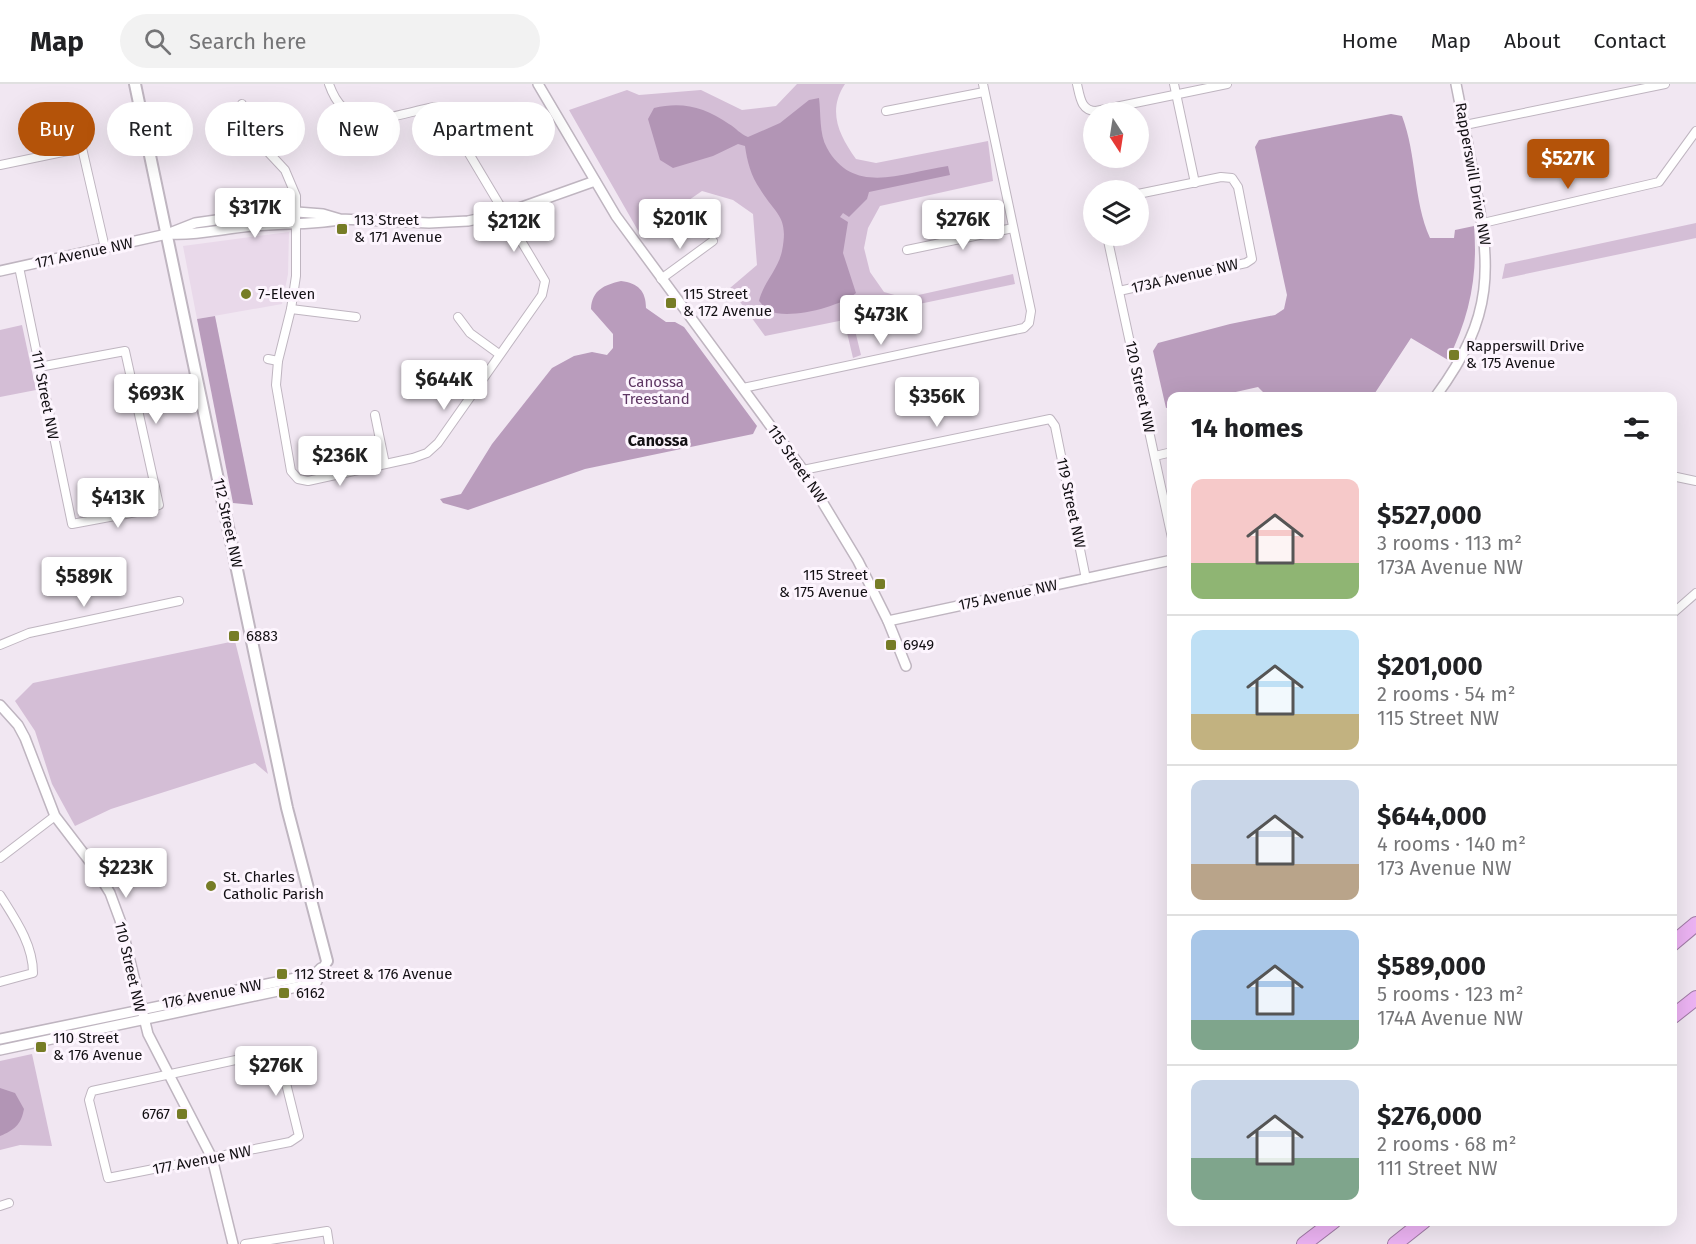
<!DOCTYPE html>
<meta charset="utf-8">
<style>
body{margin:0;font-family:"Fira Sans",sans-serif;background:#f2f2f2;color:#202124;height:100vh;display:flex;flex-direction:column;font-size:22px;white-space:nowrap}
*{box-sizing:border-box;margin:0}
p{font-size:20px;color:#757577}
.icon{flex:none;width:33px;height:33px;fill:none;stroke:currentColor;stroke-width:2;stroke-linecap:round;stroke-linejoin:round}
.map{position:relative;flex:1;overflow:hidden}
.details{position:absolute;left:1167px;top:308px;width:510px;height:834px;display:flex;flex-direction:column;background:#fff;border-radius:12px;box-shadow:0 6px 24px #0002}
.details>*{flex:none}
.banner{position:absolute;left:18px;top:18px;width:570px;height:54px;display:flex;gap:12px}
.needle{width:39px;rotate:168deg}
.buttons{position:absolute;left:1083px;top:18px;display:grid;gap:12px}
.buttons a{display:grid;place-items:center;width:66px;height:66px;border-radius:50%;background:#fff;box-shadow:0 6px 24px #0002;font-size:30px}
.price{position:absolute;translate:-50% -51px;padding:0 14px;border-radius:6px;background:#fff;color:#222;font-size:20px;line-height:39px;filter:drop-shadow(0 2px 3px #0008)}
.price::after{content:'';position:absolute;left:50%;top:36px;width:18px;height:14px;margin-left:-9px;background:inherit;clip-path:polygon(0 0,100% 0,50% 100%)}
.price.on{background:#b45309;color:#fff}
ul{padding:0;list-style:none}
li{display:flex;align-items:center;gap:18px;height:150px;padding:0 24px}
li+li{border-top:2px solid #e0e0e0}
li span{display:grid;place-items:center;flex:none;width:168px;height:120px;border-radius:12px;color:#555}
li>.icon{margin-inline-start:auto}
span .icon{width:72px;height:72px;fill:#fffc;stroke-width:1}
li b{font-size:26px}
h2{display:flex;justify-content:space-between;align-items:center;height:72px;padding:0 24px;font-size:26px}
.pill{padding:0 21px;border-radius:27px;background:#fff;box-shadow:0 6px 24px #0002;font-size:21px;line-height:54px}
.pill.on{background:#b45309;color:#fff}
header{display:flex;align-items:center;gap:36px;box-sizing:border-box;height:84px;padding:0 30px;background:#fff;border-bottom:2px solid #e0e0e0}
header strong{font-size:28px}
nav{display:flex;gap:33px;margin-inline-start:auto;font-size:21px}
.search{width:420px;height:54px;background:#f2f2f2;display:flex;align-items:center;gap:15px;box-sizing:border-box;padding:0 21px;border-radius:33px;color:#757577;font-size:22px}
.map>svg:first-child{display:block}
</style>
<header>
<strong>Map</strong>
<div class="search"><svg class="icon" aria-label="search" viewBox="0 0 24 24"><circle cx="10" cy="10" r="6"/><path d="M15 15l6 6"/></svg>Search here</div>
<nav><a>Home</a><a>Map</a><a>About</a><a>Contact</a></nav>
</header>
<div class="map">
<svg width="1696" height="1160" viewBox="0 0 1696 1160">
<rect width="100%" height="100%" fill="#f1e7f2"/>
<polygon fill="#e9d9ea" points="289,148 288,190 282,220 197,235 183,162"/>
<g fill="#d4bed6">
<path d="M797,0H845C827,27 839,51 856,75L876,79L988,57L993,97L880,122L868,144L864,164L870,188L884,208L905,214L1013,190L1015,200L852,234L861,271L853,274L844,236L765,252L730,204L757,181L753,130L733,116L702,107L640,150L569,26L627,6L639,11L701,6L742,26L776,22Z"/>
<polygon points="1696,139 1696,154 1502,195 1505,180"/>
<polygon points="22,241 36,306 0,313 0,246"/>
<polygon points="235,557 268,690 255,679 111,725 75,742 52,700 35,647 15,617 33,599"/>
<polygon points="32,970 52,1062 20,1061 0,1066 0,977"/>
</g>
<g fill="#b99cbc">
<path d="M1391,30L1402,32C1417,71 1413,116 1430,154H1454L1455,146L1474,142C1478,191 1470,232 1448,276L1411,254L1373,312H1267L1258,303L1218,312H1172L1171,323L1166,324L1153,267L1158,259L1230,240L1275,231L1284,225L1287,211L1255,63L1259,56Z"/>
<path d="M621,197C638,199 646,207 646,224L666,238H675L684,243L757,342L753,350L585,385L468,426L443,419L440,415L461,410L492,360L552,284L574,272L592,268L607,271L613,264V250L591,225C592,206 604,201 621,197Z"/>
<polygon points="215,232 253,421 233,419 197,235"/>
</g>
<g fill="#b295b5">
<path d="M819,14C821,29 819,50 827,64C854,113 904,88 948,82L950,91L869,108L867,115L849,133L843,129L840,133L848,138L843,169L856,209C840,223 789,236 769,227C765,225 762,220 759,217C763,199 778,186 782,167C789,132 776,131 760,105C751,92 747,77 745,62L738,60L713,72L673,84L660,76L648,35L654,24C682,17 705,23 729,40C736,44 740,50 748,53L780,39L809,16Z"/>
<path d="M0,1004L15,1009L24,1025C21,1041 14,1046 0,1052Z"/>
</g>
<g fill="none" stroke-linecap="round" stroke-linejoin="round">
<defs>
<g id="minor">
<path d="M1077,0C1080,13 1081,27 1096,27L1227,0"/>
<polyline points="1174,0 1195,99"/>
<path d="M242,20L256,55L285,86L296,112V192L291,225L278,277L276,301L291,387L298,395L308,397L413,374L427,369L438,359L542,211L545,197L443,26L435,23C393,30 348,55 329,0"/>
<polyline points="886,27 984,8"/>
<polyline points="1465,41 1665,0"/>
<polyline points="0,81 82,64 105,164"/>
<polyline points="1483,139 1659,98 1696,47"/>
<polyline points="1107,152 1172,454"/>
<polyline points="907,166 1013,144"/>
<polyline points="19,183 72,440 147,426 159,421 125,267 39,283"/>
<polyline points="661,195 713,157"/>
<polyline points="1119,207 1246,179 1252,175 1238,103 1232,94 1221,93 1138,110"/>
<polyline points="291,225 356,233"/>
<polyline points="458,233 470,249 499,270"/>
<polyline points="268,275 278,277"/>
<polyline points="743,304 1024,244 1029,239 1031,227 983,0"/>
<polyline points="375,331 385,380"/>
<polyline points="1155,372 1172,368"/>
<polyline points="803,386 1050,335 1055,342 1086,495"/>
<polyline points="1672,392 1696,397"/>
<polyline points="1672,530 1696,509"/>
<polyline points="0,561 29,549 179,517"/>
<polyline points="0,774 55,732"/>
<path d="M0,811C15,835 33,860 33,889L0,898"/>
<polygon points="273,968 280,975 299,1052 290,1058 108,1094 89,1016 92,1007"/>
<polyline points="0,1122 9,1119"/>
<polyline points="245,1160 327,1147 329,1160"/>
</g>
<g id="tertiary">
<polyline points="538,0 616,132 803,386 858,477 888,537 906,582"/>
<path d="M170,150C198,152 225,144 254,142C282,139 310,141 338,136"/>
<polyline points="0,187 167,150 195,139 258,130 297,128 323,130 340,135 429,139 468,137 505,129 595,97"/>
<path d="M1436,312C1495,232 1492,184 1473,90C1468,60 1462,30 1456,0"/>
<polyline points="888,537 1172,476"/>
<polyline points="0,621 18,641 25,654 55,732 94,783 110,809 120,836 148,950 212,1074 233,1160"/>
<polyline points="0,955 315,890 321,884"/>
<polyline points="0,966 316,899 327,877"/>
</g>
<polyline id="secondary" points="135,0 287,724 327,877"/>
<g id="motorway">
<polyline points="1672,860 1696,840"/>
<polyline points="1672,933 1696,914"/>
<polyline points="1304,1160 1334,1137"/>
<polyline points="1395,1160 1424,1137"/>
</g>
</defs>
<use href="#minor" stroke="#bfb5c0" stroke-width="10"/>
<use href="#tertiary" stroke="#bfb5c0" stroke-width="12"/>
<use href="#secondary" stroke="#bfb5c0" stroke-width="14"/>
<use href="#motorway" stroke="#a07aa5" stroke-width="16"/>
<use href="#minor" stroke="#fff" stroke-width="8"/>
<use href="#tertiary" stroke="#fff" stroke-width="9"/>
<use href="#secondary" stroke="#fff" stroke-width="10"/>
<use href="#motorway" stroke="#ecb3f3" stroke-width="14"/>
</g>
<g fill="#767c26" stroke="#fdf5fe" stroke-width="2">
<rect x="336" y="139" width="12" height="12" rx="3"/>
<circle cx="246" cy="210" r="6"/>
<rect x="665" y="213" width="12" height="12" rx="3"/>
<rect x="1448" y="265" width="12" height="12" rx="3"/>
<rect x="874" y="494" width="12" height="12" rx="3"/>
<rect x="228" y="546" width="12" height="12" rx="3"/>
<rect x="885" y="555" width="12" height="12" rx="3"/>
<circle cx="211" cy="802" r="6"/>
<rect x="276" y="884" width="12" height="12" rx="3"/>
<rect x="278" y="903" width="12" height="12" rx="3"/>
<rect x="35" y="957" width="12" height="12" rx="3"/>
<rect x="176" y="1024" width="12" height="12" rx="3"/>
</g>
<g text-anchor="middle" stroke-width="6" stroke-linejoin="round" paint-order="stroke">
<g font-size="15" fill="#131014" stroke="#fdf5fe">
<text transform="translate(1473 90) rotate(80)" y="5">Rapperswill Drive NW</text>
<text transform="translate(84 169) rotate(-12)" y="5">171 Avenue NW</text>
<text transform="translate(1185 192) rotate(-13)" y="5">173A Avenue NW</text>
<text transform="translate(1140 303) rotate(78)" y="5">120 Street NW</text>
<text transform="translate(45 311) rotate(79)" y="5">111 Street NW</text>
<text transform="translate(797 380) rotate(55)" y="5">115 Street NW</text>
<text transform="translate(1071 419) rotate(78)" y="5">119 Street NW</text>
<text transform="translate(228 439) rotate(78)" y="5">112 Street NW</text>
<text transform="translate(1008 511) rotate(-12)" y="5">175 Avenue NW</text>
<text transform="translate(130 883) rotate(77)" y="5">110 Street NW</text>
<text transform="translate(212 910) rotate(-11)" y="5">176 Avenue NW</text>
<text transform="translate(202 1076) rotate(-11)" y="5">177 Avenue NW</text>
</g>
<g font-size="15" fill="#131014" stroke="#fdf5fe" text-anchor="start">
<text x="354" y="141">113 Street<tspan x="354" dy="17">&amp; 171 Avenue</tspan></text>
<text x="258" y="215">7-Eleven</text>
<text x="683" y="215">115 Street<tspan x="683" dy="17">&amp; 172 Avenue</tspan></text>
<text x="1466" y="267">Rapperswill Drive<tspan x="1466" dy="17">&amp; 175 Avenue</tspan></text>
<text x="868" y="496" text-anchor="end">115 Street<tspan x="868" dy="17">&amp; 175 Avenue</tspan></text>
<text x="246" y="557">6883</text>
<text x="903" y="566">6949</text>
<text x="223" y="798">St. Charles<tspan x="223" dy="17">Catholic Parish</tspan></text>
<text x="294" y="895">112 Street &amp; 176 Avenue</text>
<text x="296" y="914">6162</text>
<text x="53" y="959">110 Street<tspan x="53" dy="17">&amp; 176 Avenue</tspan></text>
<text x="170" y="1035" text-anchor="end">6767</text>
</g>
<g font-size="15" fill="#5e3663" stroke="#fdf5fe">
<text x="656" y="303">Canossa<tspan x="656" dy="17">Treestand</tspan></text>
</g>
<g font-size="16" font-weight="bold" fill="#131014" stroke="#fdf5fe">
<text x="658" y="362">Canossa</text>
</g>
</g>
</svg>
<div class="buttons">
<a><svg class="needle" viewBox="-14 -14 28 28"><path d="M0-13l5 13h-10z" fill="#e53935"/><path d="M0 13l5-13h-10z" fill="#757577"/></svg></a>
<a><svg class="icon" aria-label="layers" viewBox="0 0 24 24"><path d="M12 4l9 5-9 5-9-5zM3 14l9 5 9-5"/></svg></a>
</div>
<b class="price on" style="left:1568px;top:106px">$527K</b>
<b class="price" style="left:255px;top:155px">$317K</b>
<b class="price" style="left:680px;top:166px">$201K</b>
<b class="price" style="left:963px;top:167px">$276K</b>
<b class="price" style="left:514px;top:169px">$212K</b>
<b class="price" style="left:881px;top:262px">$473K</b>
<b class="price" style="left:444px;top:327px">$644K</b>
<b class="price" style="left:156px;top:341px">$693K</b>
<b class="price" style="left:937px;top:344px">$356K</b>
<b class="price" style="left:340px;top:403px">$236K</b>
<b class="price" style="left:118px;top:445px">$413K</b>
<b class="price" style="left:84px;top:524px">$589K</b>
<b class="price" style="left:126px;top:815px">$223K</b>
<b class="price" style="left:276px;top:1013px">$276K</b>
<div class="banner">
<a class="pill on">Buy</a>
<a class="pill">Rent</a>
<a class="pill">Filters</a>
<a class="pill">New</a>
<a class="pill">Apartment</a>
</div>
<section class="details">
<h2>14 homes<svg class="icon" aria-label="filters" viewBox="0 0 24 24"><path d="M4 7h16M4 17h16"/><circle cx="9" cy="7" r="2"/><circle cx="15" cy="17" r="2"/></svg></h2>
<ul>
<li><span style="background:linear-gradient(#f6c9c9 70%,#8fb573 0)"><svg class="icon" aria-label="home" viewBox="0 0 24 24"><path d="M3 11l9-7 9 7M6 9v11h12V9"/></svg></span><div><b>$527,000</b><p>3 rooms · 113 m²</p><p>173A Avenue NW</p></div></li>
<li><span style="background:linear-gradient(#bfe0f5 70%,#c2b280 0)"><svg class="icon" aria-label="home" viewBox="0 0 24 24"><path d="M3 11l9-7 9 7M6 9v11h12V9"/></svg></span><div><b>$201,000</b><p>2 rooms · 54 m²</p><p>115 Street NW</p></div></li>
<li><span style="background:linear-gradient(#c9d6e8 70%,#b9a48a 0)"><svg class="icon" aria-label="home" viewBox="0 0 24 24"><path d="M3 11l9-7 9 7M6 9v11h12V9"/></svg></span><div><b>$644,000</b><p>4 rooms · 140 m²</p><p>173 Avenue NW</p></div></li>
<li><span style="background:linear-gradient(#a9c7e8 75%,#7fa58c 0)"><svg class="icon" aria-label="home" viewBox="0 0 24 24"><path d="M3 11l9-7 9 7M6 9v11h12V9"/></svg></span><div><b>$589,000</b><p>5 rooms · 123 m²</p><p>174A Avenue NW</p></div></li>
<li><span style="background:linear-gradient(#c9d6e8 65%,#7fa58c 0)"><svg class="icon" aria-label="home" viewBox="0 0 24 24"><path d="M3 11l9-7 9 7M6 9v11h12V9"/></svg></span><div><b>$276,000</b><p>2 rooms · 68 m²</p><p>111 Street NW</p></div></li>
</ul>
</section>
</div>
